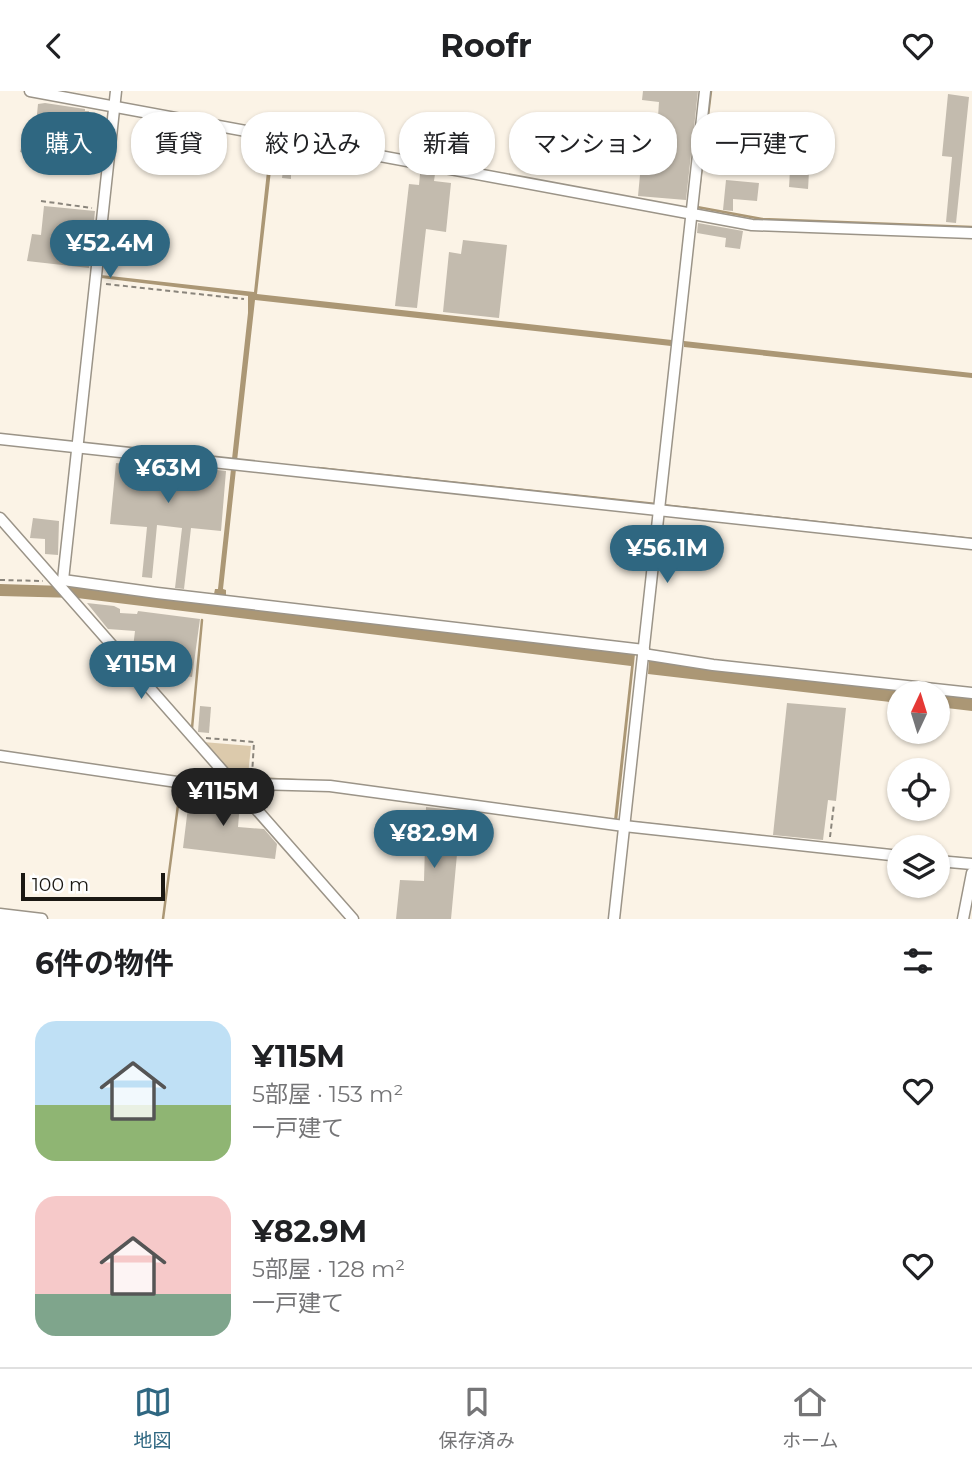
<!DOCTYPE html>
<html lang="ja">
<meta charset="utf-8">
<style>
body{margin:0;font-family:Montserrat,"Noto Sans JP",sans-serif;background:#f2f2f2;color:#202124;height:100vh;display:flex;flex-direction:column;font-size:26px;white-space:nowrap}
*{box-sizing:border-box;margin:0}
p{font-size:23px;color:#757577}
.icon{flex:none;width:38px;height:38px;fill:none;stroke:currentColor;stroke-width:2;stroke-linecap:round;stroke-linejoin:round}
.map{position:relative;height:828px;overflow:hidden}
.side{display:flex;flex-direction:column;background:#fff;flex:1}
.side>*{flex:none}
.guide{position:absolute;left:21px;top:21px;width:931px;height:63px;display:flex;gap:14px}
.needle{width:46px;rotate:4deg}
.controls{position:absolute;left:887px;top:590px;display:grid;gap:14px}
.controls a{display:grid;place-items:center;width:63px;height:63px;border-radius:50%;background:#fff;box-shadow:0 2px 5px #0004;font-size:35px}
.scale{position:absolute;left:21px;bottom:18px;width:144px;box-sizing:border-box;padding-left:7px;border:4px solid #1b1813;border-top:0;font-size:19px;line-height:24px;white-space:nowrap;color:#1b1813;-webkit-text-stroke:5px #fff;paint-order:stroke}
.price{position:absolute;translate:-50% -60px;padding:0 16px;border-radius:24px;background:#2f6781;color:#fff;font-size:23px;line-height:46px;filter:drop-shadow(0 2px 4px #0008)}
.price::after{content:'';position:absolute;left:50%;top:42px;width:21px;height:16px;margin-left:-10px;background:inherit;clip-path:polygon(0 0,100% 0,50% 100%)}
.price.selected{background:#222;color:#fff}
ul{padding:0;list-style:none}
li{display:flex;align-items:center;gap:21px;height:175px;padding:0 35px}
li span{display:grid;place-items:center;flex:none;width:196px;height:140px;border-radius:21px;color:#555}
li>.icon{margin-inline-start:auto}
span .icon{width:84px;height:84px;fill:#fffc;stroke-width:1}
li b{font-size:30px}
h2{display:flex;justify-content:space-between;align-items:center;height:84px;padding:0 35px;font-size:30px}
.tag{padding:0 24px;border-radius:28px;background:#fff;box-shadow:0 2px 5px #0004;font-size:24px;line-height:63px}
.tag.selected{background:#2f6781;color:#fff}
header{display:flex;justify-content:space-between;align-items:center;height:91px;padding:0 35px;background:#fff;font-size:32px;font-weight:700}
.menu{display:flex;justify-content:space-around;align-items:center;height:98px;border-top:2px solid #e0e0e0;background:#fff;font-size:19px;color:#757577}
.menu a{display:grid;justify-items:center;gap:4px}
.menu .selected{color:#2f6781}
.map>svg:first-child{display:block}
</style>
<header><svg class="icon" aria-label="back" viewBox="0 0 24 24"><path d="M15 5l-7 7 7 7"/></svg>Roofr<svg class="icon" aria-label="heart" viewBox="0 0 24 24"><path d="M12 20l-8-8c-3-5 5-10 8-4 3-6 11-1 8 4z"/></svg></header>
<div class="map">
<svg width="972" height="828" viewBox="0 0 972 828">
<rect width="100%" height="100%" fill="#fbf3e6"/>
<polygon fill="#dccaac" points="203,651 251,655 248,685 231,684"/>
<g fill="#ab9775">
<polygon points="270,52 274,53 257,203 672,249 671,255 255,209 237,370 232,368 248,222 248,205 101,187 101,184 254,201"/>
<polygon points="684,250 972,282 972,287 684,256"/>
<polygon points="231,378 236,378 223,498 226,499 226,505 220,505 220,514 635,563 617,731 614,729 631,575 77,507 0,505 0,493 65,495 71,493 217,514 219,504 214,503 215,498 218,498"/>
<polygon points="649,570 972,605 972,620 938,616 938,602 900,602 899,612 648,583"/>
</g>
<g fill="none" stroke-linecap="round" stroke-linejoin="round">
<g stroke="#ab9775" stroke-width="2.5">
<polyline points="699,98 711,0"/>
<polyline points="697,116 762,128 972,136"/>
<polyline points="318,377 656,413"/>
<polyline points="662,414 972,448"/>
<polyline points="192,637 202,529"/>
<polyline points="232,686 312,690"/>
<polyline points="197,687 221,685"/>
<polyline points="333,691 614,729"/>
<polyline points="631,731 760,745"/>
<polyline points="938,765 966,768"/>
<polyline points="163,828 180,699"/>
</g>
</g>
<g fill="#c3bbae">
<polygon points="643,0 698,0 686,109 638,105 643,52 645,52 648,25 658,26 659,11 642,9"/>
<polygon points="948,3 969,6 956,132 946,131 952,66 942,65"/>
<polygon points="45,12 85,18 85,20 89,20 84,49 66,47 68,35 36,33 38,13"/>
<polygon points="27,36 39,40 32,64 20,61"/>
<polygon points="285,64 307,68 305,82 291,83 291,88 282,87"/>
<polygon points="790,79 809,81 808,98 789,96"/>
<polygon points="424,81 435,83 434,90 451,92 446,141 426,138 417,217 395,215 409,93 419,94 420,83 423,83"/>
<polygon points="726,89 759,92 757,110 733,108 733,120 723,119"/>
<polygon points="44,115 95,120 89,177 27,170 32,143 41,144"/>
<polygon points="698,132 743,140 740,158 725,156 726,147 697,142"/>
<polygon points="463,149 507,154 499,227 443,221 449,161 461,163"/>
<polygon points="116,372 154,376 154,372 226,380 221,440 191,437 184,498 175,497 182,437 157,434 152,487 142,486 147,436 110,433"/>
<polygon points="33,427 59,430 58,464 45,463 45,448 30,447"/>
<polygon points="87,512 114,515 120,518 120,522 137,523 138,520 200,528 192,586 144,579 141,576 142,571 136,570 132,565 135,540 108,538"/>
<polygon points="787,612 846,617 836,710 828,709 823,749 773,744"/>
<polygon points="200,615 211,616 209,642 198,641"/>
<polygon points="190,700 237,707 240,711 238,736 264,738 277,753 275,768 183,757"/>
<polygon points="426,716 461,720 451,828 396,828 400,789 424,790"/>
</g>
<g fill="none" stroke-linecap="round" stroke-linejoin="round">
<defs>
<g id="street">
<polyline points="30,0 752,134 972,142"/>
<polyline points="0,348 972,453"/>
<polyline points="0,427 353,828"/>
<polyline points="63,489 157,502 644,559"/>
<polyline points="58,492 63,489 116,0"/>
<polyline points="643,563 713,574 972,602"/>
<polyline points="0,665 177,691 330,695 624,735 900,765"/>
<polyline points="938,770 972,773"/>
<polyline points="0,823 42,828"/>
<polyline points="614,828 705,0"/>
<polyline points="963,828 972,782"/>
</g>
</defs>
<use href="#street" stroke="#9b9488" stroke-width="13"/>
<g stroke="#8a857c" stroke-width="2" stroke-dasharray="5 3.5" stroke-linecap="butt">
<polyline points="41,110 92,117"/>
<polyline points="106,193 244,208"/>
<polyline points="0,489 43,490"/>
<polyline points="206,647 254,651 252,684"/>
<polyline points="830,746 834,713"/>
</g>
<use href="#street" stroke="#fff" stroke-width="10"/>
</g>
</svg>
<div class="controls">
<a><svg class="needle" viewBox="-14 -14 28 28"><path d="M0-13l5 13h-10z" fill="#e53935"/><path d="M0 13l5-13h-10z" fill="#757577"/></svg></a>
<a><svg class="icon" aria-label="locate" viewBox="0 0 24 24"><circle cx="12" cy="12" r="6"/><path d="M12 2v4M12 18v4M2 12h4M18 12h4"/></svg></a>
<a><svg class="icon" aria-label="layers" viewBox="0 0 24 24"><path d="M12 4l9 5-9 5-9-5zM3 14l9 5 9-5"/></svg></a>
</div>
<div class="scale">100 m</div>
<b class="price" style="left:110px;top:189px">¥52.4M</b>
<b class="price" style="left:168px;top:414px">¥63M</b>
<b class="price" style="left:667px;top:494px">¥56.1M</b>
<b class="price" style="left:141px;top:610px">¥115M</b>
<b class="price selected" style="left:223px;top:737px">¥115M</b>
<b class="price" style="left:434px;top:779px">¥82.9M</b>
<div class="guide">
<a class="tag selected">購入</a>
<a class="tag">賃貸</a>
<a class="tag">絞り込み</a>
<a class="tag">新着</a>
<a class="tag">マンション</a>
<a class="tag">一戸建て</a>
</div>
</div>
<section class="side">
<h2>6件の物件<svg class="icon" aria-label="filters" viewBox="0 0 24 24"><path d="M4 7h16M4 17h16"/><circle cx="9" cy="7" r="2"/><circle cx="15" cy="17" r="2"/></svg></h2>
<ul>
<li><span style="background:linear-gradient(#bfe0f5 60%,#8fb573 0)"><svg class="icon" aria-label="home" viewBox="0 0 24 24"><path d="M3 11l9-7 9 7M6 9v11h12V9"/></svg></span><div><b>¥115M</b><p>5部屋 · 153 m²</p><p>一戸建て</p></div><svg class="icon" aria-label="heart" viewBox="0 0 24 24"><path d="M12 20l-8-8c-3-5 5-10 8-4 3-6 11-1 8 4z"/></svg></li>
<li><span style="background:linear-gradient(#f6c9c9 70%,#7fa58c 0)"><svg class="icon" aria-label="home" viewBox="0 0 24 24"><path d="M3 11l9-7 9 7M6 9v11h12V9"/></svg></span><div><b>¥82.9M</b><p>5部屋 · 128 m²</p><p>一戸建て</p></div><svg class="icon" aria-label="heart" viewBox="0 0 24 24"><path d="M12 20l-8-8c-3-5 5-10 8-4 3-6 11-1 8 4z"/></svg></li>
</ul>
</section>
<nav class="menu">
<a class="selected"><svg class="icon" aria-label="map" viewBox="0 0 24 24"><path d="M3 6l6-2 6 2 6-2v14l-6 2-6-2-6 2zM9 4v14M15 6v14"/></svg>地図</a>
<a><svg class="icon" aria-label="saved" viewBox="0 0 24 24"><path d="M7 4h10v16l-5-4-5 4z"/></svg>保存済み</a>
<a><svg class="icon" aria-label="home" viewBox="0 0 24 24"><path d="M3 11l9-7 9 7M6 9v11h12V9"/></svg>ホーム</a>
</nav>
